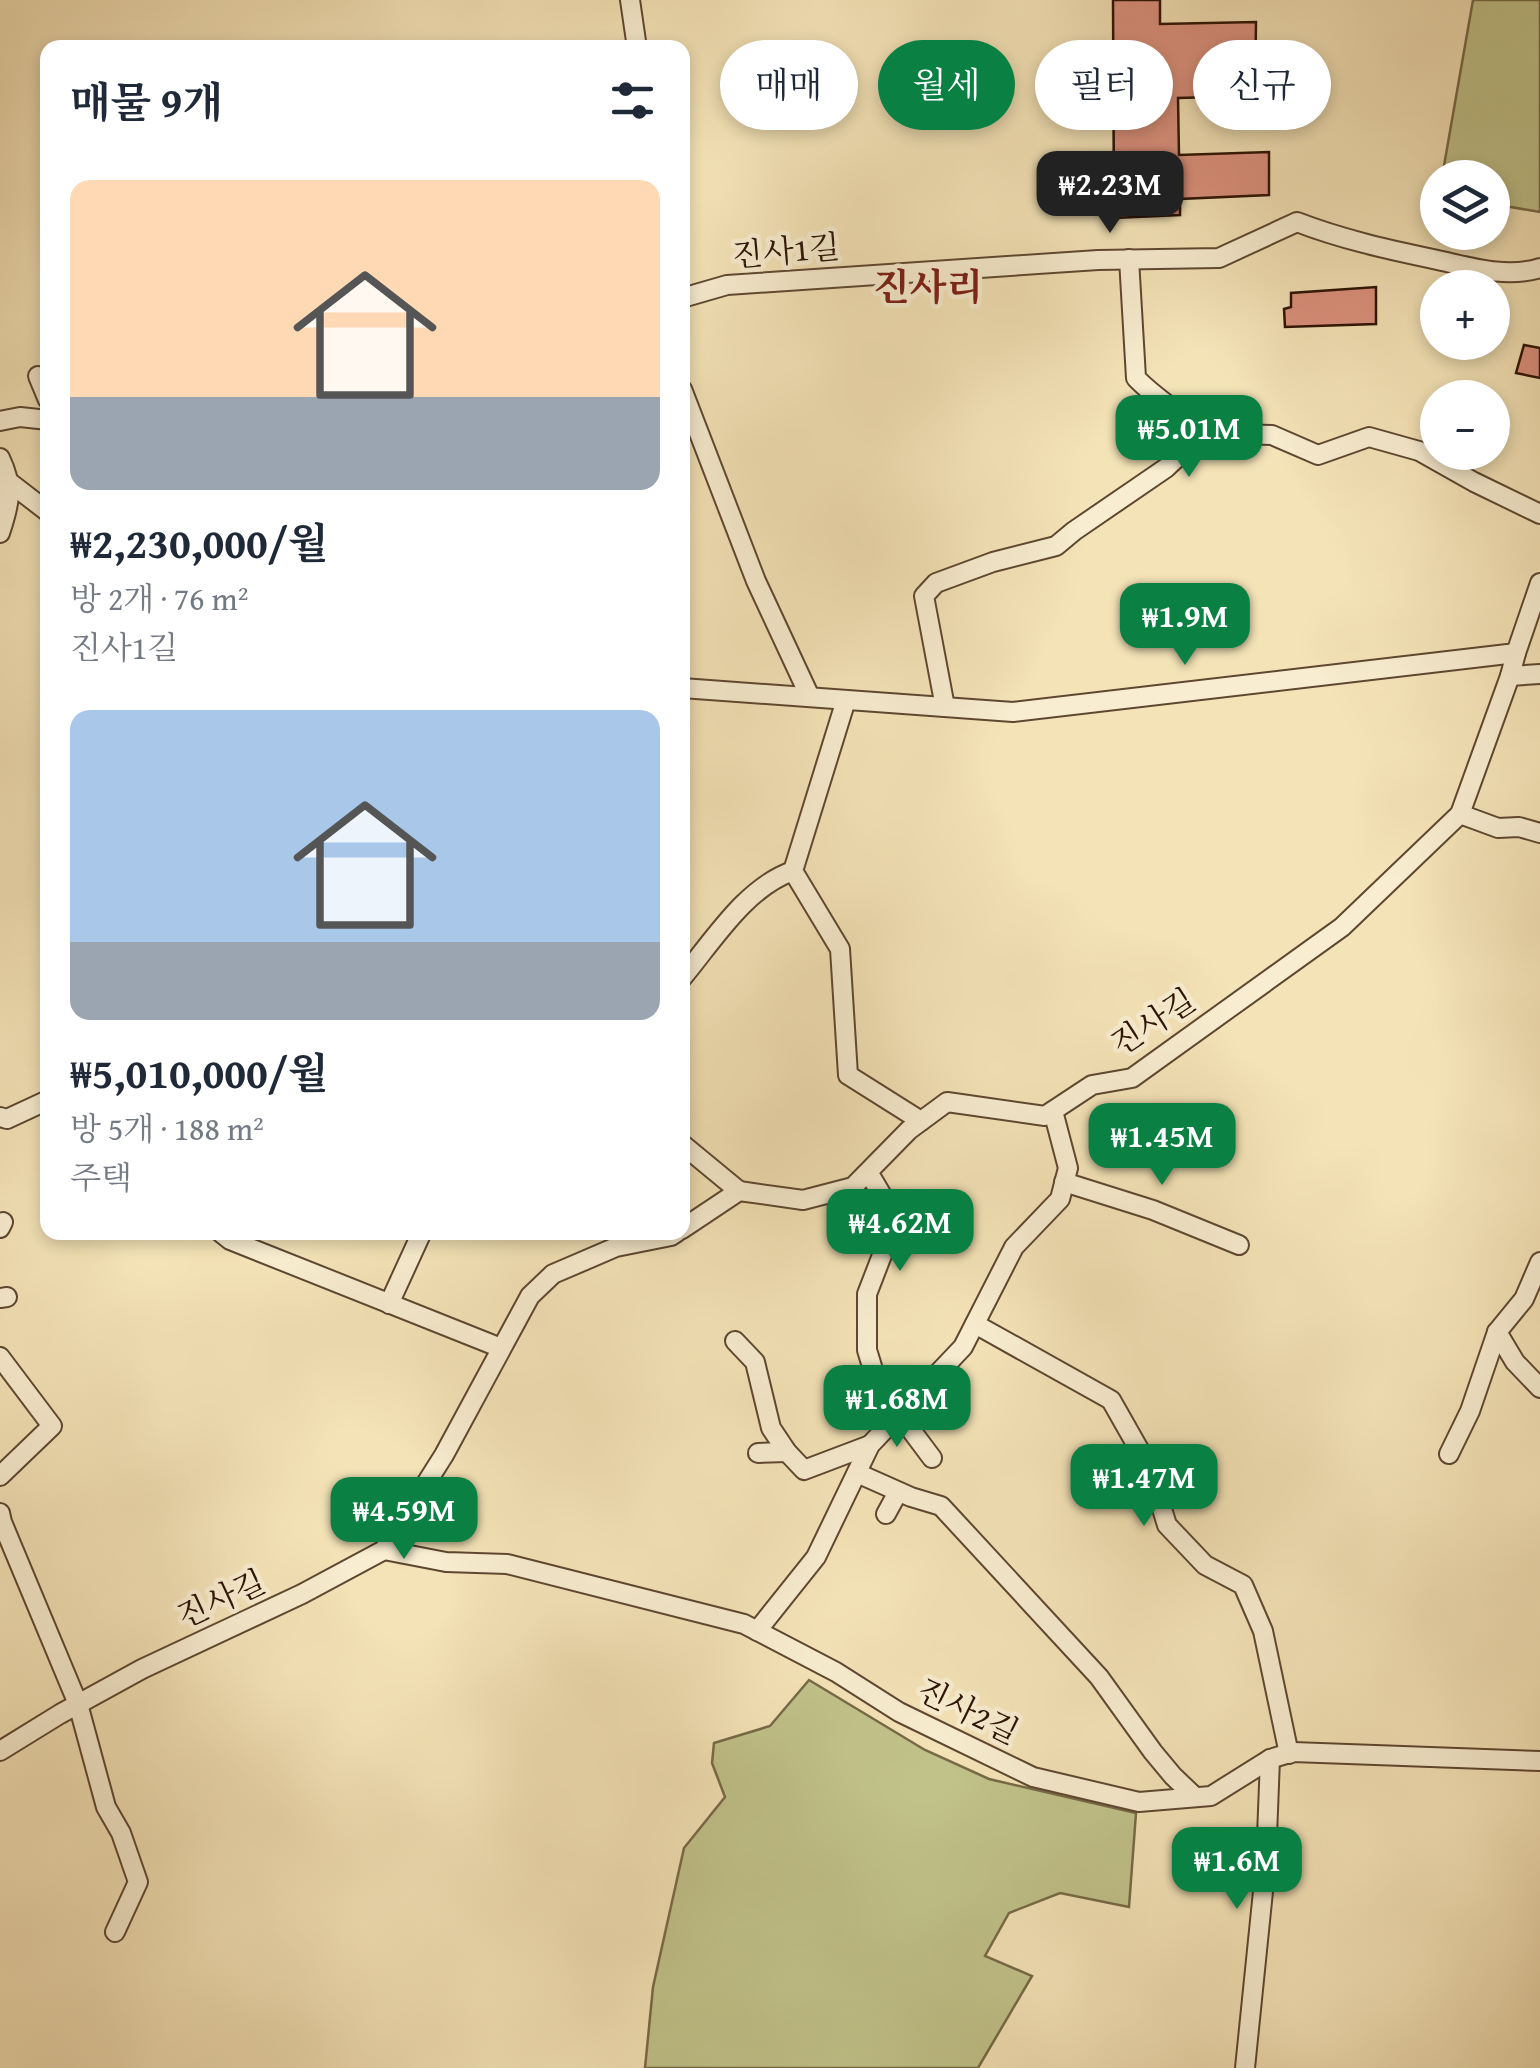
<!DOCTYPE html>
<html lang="ko">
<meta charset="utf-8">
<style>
body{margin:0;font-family:"Gentium Book Plus","Noto Serif KR",serif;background:#f2f2f3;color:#1f2937;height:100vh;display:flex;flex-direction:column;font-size:38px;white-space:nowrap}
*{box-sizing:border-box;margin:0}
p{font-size:32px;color:#747a83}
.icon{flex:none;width:55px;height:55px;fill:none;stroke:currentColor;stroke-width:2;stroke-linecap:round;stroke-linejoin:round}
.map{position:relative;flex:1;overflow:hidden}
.details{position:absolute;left:40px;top:40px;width:650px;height:1200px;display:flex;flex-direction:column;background:#fff;border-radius:20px;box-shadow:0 5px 15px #0003}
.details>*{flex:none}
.hud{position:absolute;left:720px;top:40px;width:670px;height:90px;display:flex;gap:20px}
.tools{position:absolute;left:1420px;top:160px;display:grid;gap:20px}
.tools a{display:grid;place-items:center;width:90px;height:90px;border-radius:50%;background:#fff;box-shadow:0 5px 15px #0003;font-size:50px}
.price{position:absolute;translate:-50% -85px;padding:0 22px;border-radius:20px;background:#0b8043;color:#fff;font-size:32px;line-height:65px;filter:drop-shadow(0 2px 5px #0008)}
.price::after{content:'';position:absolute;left:50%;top:60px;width:30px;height:22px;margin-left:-15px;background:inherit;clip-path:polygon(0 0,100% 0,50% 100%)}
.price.current{background:#222;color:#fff}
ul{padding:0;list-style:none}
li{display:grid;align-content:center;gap:20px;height:530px;padding:0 30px}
li span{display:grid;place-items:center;height:310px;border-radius:20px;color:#555}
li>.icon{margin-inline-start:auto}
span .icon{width:180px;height:180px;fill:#fffc;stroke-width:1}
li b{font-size:42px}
h2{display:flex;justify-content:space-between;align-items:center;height:120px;padding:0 30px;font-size:42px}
.chip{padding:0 35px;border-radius:45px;background:#fff;box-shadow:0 5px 15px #0003;font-size:35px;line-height:90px}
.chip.current{background:#0b8043;color:#fff}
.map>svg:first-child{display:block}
</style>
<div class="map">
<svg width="1540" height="2068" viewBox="0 0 1540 2068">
<rect width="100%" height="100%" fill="#f4e3b7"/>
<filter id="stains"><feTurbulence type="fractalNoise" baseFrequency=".002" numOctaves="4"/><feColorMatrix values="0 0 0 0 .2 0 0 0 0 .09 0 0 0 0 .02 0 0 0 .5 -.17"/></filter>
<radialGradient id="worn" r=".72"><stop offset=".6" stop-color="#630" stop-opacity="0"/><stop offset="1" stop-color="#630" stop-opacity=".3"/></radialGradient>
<g fill="#c1c28a" stroke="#766a47" stroke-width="2.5">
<polygon points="1473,0 1540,0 1540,212 1493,204 1492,178 1442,177"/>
<polygon points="809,1680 925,1750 989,1779 1136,1813 1129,1907 1060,1893 1009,1913 985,1956 1032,1976 978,2068 645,2068 653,1987 684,1848 725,1797 712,1763 714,1743 770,1726"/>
</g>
<g fill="#dc917e" stroke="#2c1304" stroke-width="2.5">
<polygon points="1113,0 1160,0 1160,24 1256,22 1255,96 1178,98 1179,155 1269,152 1269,195 1180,199 1180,215 1114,218"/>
<polygon points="1376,287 1376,324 1285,327 1284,309 1291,307 1291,293"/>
<polygon points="1524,345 1540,348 1540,378 1516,373"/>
</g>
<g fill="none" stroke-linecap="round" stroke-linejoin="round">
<defs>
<g id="street">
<polyline points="630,0 637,48"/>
<path d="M1129,259L1136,378C1156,399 1181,413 1203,433"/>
<path d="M682,298L727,285L1098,260L1219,258L1297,222C1341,239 1386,249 1433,259C1467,266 1505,279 1540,268"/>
<polyline points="38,376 48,400"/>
<polyline points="682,389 756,581 810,697"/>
<polyline points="0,421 20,417 48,420"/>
<path d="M0,458C14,487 10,503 0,533"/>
<polyline points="9,482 48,512"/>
<polyline points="1510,676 1540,674"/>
<polyline points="682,688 1013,712 1516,653 1540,583"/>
<polyline points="846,700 793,871 840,949 848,1075 921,1121"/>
<polyline points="945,707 924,596 936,583 993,562 1056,546 1074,531 1166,468 1203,433 1272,435 1318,455 1369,437 1419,451 1474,482 1540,514"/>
<polyline points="1460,814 1498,828 1519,827 1540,833"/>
<path d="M682,978C713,941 746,887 793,871"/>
<polyline points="0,1117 7,1119 48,1100"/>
<polyline points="682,1144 739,1191"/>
<polyline points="865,1175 873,1180 896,1219 867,1294 867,1350 878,1386 932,1458"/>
<polyline points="1064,1182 1153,1210 1239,1245"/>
<polyline points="0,1228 3,1222"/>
<polyline points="682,1229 739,1191 803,1200 853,1187 909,1130 947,1102 1045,1116 1092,1085 1132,1078 1342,927 1460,814 1510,676 1516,653"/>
<polyline points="220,1232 230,1240 501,1348"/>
<polyline points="0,1298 7,1297"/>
<polyline points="389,1304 422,1232"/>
<polyline points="975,1324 1111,1400 1149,1467 1167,1525 1205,1565 1243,1585 1263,1631 1289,1754"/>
<polyline points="1497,1332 1515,1362 1540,1388"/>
<polyline points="735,1341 755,1362 771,1428 787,1452 804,1470 870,1445"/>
<polyline points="0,1357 52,1426 0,1476"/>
<polyline points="758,1453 787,1452"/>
<polyline points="1449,1454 1470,1411 1497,1332 1524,1299 1540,1262"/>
<polyline points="857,1473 911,1497 941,1506 1099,1677 1153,1752 1173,1776 1195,1797"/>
<polyline points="0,1513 2,1522 78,1704 106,1807 121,1833 138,1882 115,1932"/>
<polyline points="886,1514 898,1492"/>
<polyline points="384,1550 446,1562 507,1564 744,1624 836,1672 899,1712 1033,1777 1139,1802 1211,1796 1270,1759 1293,1752 1540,1761"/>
<polyline points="757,1631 816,1557 870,1445 963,1347 1014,1247 1060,1199 1068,1168 1053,1111"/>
<polyline points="0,1751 60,1714 142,1669 302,1594 384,1550 444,1455 530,1296 553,1274 616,1247 671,1236 677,1232"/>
<polyline points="1245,2068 1266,1862 1270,1759"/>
</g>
</defs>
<use href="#street" stroke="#5e4731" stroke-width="22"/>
<use href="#street" stroke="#f8edd0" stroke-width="18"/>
</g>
<g text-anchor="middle" stroke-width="9" stroke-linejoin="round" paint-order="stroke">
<g font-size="32" fill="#2c1304" stroke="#f8edd0">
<text transform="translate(786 251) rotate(-5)" y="11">진사1길</text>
<text transform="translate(1153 1022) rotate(-33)" y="11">진사길</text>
<text transform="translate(221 1599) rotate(-25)" y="11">진사길</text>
<text transform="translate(968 1711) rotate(26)" y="11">진사2길</text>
</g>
<g font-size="38" font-weight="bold" fill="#7a1f14" stroke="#f8edd0">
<text x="928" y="300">진사리</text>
</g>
</g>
<rect width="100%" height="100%" filter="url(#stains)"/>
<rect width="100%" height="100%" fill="url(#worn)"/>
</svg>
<div class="tools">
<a><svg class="icon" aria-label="layers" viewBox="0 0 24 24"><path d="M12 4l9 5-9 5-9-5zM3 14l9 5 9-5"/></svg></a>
<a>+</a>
<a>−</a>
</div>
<b class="price current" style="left:1110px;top:236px">₩2.23M</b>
<b class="price" style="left:1189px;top:480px">₩5.01M</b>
<b class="price" style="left:1185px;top:668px">₩1.9M</b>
<b class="price" style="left:1162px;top:1188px">₩1.45M</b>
<b class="price" style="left:900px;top:1274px">₩4.62M</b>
<b class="price" style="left:897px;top:1450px">₩1.68M</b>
<b class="price" style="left:1144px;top:1529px">₩1.47M</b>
<b class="price" style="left:404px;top:1562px">₩4.59M</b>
<b class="price" style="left:1237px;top:1912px">₩1.6M</b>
<div class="hud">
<a class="chip">매매</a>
<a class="chip current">월세</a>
<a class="chip">필터</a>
<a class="chip">신규</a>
</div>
<section class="details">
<h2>매물 9개<svg class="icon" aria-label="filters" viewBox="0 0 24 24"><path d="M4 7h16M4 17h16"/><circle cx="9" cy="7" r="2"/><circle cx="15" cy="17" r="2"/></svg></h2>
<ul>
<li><span style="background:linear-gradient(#ffd9b3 70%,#9aa5b1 0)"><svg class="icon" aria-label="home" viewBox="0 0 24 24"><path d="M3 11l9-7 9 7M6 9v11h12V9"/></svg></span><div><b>₩2,230,000/월</b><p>방 2개 · 76 m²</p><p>진사1길</p></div></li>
<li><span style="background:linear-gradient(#a9c7e8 75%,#9aa5b1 0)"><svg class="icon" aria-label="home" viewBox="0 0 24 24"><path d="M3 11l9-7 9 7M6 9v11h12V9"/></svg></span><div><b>₩5,010,000/월</b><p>방 5개 · 188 m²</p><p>주택</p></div></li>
</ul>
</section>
</div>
